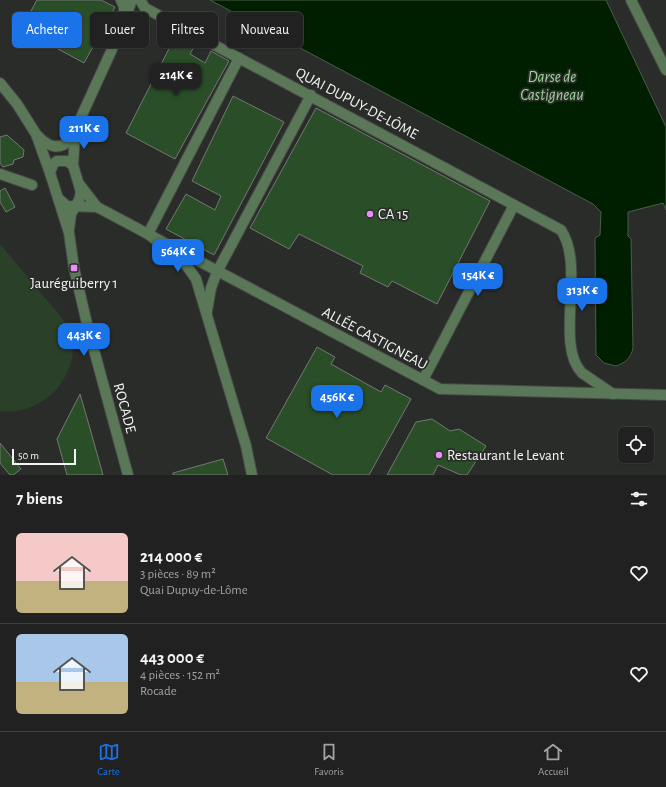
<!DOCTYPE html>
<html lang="fr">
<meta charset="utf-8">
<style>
body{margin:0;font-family:"Alegreya Sans",sans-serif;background:#2d2e2d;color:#f1f3f6;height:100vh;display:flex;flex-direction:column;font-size:15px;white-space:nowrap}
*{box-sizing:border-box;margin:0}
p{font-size:13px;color:#a2a3a5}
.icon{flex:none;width:22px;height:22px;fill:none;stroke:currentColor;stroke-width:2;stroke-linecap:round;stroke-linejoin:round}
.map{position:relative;height:475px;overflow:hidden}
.side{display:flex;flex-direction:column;background:#202120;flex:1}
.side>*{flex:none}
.top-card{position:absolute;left:12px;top:12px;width:400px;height:36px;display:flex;gap:8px}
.tools{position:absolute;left:618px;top:427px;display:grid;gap:8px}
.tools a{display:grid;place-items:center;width:36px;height:36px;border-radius:6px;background:#202120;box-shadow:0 1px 3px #0004,0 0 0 1px #3d3e3e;font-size:20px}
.scale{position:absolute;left:12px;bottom:10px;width:64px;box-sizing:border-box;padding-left:4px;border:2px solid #f3f4f3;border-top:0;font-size:11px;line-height:14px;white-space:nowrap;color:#f3f4f3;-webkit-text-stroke:3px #2a2c2a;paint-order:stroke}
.price{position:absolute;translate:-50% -34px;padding:0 9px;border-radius:8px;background:#1a73e8;color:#fff;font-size:13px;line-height:26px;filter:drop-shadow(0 1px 2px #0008)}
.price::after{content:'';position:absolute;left:50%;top:24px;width:12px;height:9px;margin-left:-6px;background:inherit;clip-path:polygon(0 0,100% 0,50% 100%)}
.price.on{background:#222;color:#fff}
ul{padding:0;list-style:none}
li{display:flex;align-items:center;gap:12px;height:100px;padding:0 16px}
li+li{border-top:1px solid #3d3e3e}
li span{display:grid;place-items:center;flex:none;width:112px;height:80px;border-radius:6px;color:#555}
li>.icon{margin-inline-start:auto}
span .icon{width:48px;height:48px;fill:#fffc;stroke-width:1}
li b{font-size:17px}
h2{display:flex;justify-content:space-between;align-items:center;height:48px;padding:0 16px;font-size:17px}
.chip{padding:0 14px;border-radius:6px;background:#202120;box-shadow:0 1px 3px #0004,0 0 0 1px #3d3e3e;font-size:14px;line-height:36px}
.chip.on{background:#1a73e8;color:#fff}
.tab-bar{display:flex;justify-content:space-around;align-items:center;height:56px;border-top:1px solid #3d3e3e;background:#202120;font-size:11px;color:#a2a3a5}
.tab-bar a{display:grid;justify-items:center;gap:2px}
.tab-bar .on{color:#1a73e8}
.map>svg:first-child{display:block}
</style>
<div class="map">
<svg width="666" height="475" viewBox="0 0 666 475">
<rect width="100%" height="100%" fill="#2a2c2a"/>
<path fill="#2a4029" d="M0,244C14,260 27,277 41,293C49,303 59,313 66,324C81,347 70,375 53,393C39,406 19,414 0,411Z"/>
<path fill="#001e00" stroke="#495e49" d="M210,0H606L666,127V210L663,203L628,212V236L631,239L633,348C631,358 625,363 616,366L604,363L596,355L595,238L600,235L601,212L593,204Z"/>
<g fill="#2a4e28" stroke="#757774">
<polygon points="37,0 101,0 115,7 84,63 21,29"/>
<polygon points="177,33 196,43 190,54 205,63 211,51 229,61 175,159 126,133"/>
<polygon points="233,96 284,122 214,255 166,229 186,194 215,210 221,196 192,181"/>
<polygon points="316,108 490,201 437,304 392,281 388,287 360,273 363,266 299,234 289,249 250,228"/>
<polygon points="7,135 24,150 23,157 14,160 13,164 3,167 0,163 0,137"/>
<polygon points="5,188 15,207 6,212 0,202 0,191"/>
<polygon points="317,347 335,357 331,364 381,392 385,385 411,399 369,475 333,475 266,438"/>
<polygon points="80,394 89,425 103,475 67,475 57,439"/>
<polygon points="432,419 450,431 459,429 486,446 467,475 461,475 438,465 433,475 387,475 416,422"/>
<polygon points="0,443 21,469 13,475 10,475 0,463"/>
<polygon points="223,459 228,475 173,475 173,473"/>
</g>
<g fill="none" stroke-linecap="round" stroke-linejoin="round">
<defs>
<g id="minor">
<polyline points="631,0 666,70"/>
<polyline points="239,58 148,234 184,262 196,279 246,446 252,475"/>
<polyline points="0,174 32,185"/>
<polyline points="207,311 211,288 217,272 311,95"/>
<polyline points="423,380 514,205"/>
</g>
<g id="tertiary">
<polyline points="121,0 124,7 124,18"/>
<path d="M140,0L145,8L561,230C586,267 554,344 582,373L613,394"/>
<polyline points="0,83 17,104 36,134 50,173 69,233 74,268 88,328 128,475"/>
<path d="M37,135C47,146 59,152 71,139L119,34L132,0"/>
<polyline points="50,173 53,164 57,161 67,161 73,165"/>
<polyline points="80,185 97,207"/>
<polyline points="59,199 67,206 97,207 440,389 666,395"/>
<polyline points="69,229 71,214 79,200 81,192 73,165 75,135"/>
</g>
</defs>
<use href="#minor" stroke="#464846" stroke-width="12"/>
<use href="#tertiary" stroke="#464846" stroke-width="12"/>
<use href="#minor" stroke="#5a7857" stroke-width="10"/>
<use href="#tertiary" stroke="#5a7857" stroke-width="10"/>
</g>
<g fill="#ed8cf9" stroke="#2a2c2a" stroke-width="1.5">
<circle cx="370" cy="214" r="4"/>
<rect x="70" y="264" width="8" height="8" rx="2"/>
<circle cx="439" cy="455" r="4"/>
</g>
<g text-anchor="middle" stroke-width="3.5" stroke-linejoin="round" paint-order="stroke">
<g font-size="15" fill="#f3f4f3" stroke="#2a2c2a">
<text transform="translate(357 103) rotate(28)" y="5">QUAI DUPUY-DE-LÔME</text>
<text transform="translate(375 338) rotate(28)" y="5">ALLÉE CASTIGNEAU</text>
<text transform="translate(125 408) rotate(75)" y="5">ROCADE</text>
</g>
<g font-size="15" fill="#f3f4f3" stroke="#2a2c2a" text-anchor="start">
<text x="378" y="219">CA 15</text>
<text x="74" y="288" text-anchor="middle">Jauréguiberry 1</text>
<text x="447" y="460">Restaurant le Levant</text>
</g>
<g font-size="16" font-style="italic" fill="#9bd597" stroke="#2a2c2a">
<text x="552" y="82">Darse de<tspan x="552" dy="18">Castigneau</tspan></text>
</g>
</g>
</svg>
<div class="tools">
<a><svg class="icon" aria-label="locate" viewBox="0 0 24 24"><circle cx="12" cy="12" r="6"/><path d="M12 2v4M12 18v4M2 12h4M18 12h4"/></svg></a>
</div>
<div class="scale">50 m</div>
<b class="price on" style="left:176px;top:97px">214K €</b>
<b class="price" style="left:84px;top:150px">211K €</b>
<b class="price" style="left:178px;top:273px">564K €</b>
<b class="price" style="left:478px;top:297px">154K €</b>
<b class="price" style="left:582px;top:312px">313K €</b>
<b class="price" style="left:84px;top:357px">443K €</b>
<b class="price" style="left:337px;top:419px">456K €</b>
<div class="top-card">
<a class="chip on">Acheter</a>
<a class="chip">Louer</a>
<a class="chip">Filtres</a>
<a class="chip">Nouveau</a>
</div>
</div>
<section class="side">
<h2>7 biens<svg class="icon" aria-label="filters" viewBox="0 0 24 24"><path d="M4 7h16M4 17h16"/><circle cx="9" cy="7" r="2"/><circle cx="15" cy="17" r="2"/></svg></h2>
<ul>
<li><span style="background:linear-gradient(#f6c9c9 60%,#c2b280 0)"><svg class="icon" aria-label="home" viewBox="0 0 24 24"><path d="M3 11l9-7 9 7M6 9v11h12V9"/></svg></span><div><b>214 000 €</b><p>3 pièces · 89 m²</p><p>Quai Dupuy-de-Lôme</p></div><svg class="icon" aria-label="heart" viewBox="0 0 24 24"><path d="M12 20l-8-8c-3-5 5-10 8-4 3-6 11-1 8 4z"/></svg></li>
<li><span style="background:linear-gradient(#a9c7e8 60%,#c2b280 0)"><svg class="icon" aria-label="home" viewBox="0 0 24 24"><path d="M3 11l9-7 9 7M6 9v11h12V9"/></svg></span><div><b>443 000 €</b><p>4 pièces · 152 m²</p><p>Rocade</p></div><svg class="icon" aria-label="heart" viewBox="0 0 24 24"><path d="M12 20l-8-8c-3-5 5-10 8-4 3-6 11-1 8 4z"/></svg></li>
</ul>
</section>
<nav class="tab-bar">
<a class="on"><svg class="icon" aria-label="map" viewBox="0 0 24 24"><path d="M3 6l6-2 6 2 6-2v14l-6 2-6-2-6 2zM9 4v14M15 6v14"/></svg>Carte</a>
<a><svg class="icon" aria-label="saved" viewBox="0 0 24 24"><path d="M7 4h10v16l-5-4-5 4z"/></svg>Favoris</a>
<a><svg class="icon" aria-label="home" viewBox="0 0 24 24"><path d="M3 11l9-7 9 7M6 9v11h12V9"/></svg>Accueil</a>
</nav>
